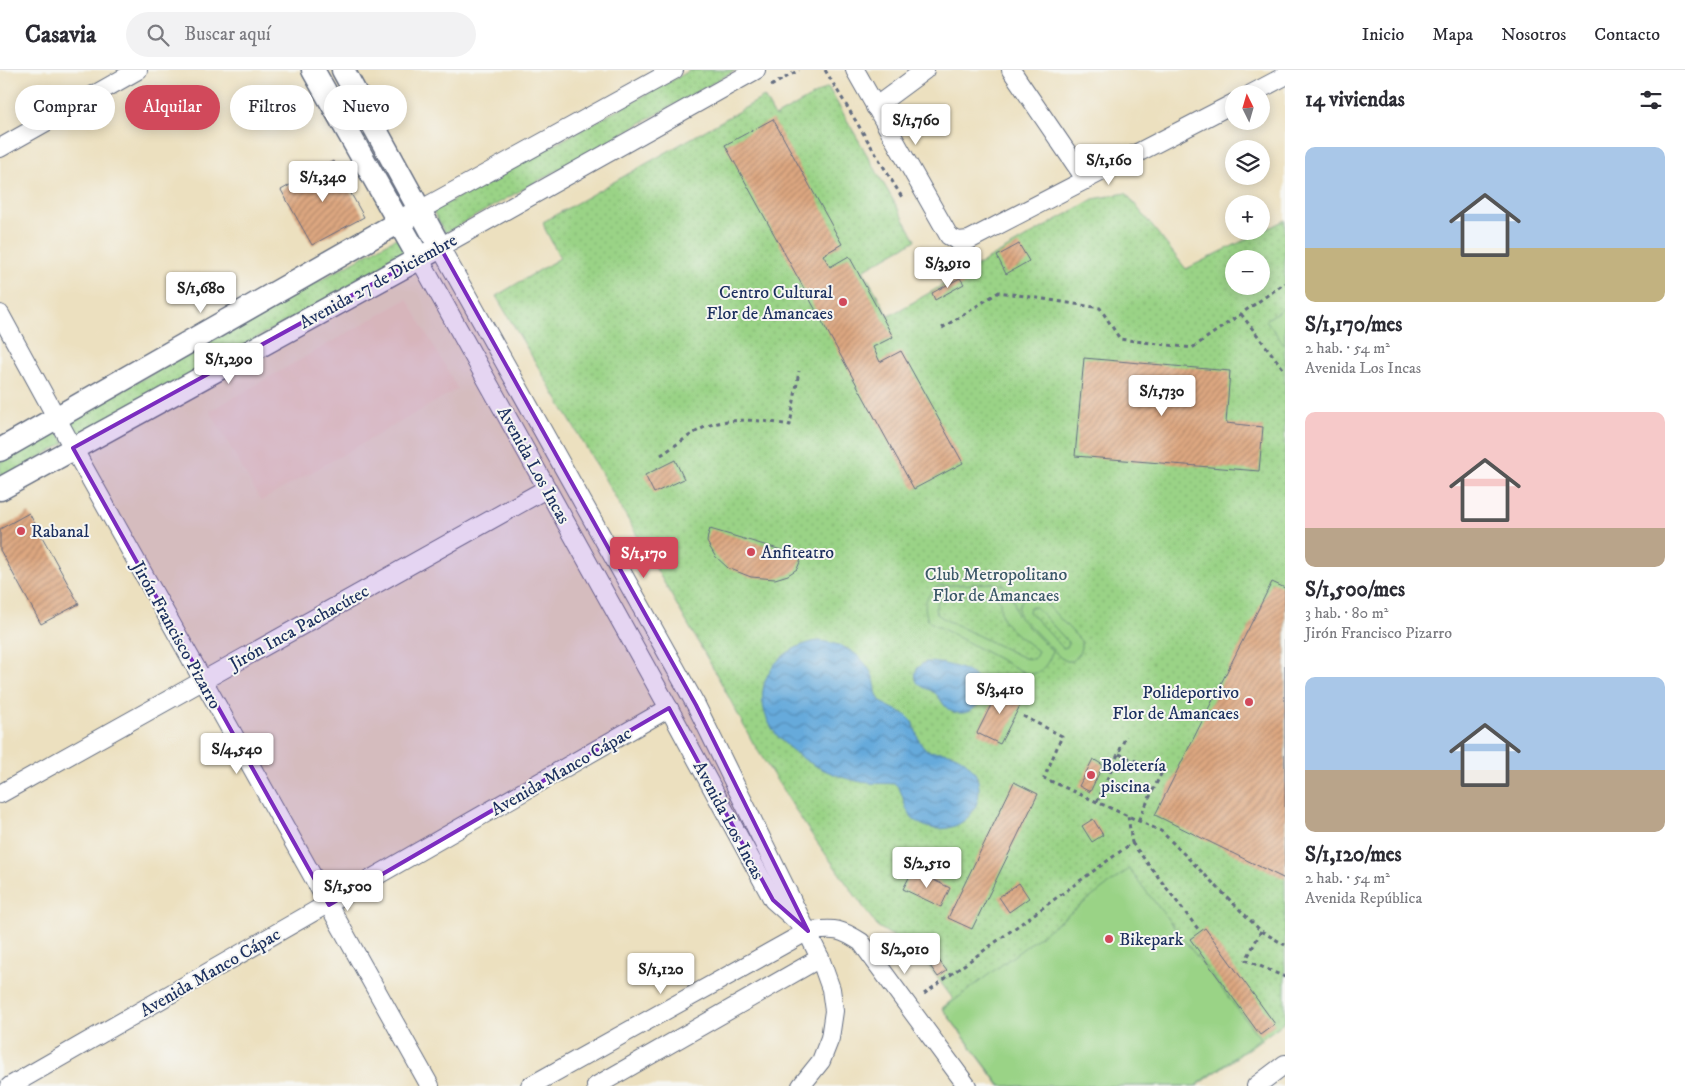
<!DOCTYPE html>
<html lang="es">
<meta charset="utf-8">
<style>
body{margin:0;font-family:"IM FELL DW Pica",serif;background:#f2f2f3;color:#2b2b33;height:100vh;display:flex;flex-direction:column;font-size:19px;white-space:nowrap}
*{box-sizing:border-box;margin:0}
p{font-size:16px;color:#7c7c81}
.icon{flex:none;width:28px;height:28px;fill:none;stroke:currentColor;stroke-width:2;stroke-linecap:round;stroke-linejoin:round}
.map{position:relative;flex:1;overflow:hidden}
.panel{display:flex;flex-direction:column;background:#fff;width:400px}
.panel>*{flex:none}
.top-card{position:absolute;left:15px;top:15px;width:475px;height:45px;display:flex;gap:10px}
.needle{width:32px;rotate:355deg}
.buttons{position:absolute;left:1225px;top:15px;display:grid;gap:10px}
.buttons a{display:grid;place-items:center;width:45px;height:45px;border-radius:50%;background:#fff;box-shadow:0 2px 12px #0003;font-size:25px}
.price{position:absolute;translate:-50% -42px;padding:0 11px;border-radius:5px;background:#fff;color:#222;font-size:16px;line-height:32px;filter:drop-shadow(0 1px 2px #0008)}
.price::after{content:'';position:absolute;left:50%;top:30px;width:15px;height:11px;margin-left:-8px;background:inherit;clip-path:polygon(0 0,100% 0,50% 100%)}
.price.selected{background:#d1495b;color:#fff}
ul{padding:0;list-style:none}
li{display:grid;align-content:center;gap:10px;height:265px;padding:0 20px}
li span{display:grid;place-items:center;height:155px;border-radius:10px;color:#555}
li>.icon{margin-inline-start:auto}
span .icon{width:90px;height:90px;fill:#fffc;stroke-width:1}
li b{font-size:21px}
h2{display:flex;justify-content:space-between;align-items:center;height:60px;padding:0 20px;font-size:21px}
.chip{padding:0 18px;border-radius:22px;background:#fff;box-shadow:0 2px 12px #0003;font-size:18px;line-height:45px}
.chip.selected{background:#d1495b;color:#fff}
header{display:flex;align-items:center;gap:30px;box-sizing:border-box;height:70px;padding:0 25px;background:#fff;border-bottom:1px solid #e1e1e2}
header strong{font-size:24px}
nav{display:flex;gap:28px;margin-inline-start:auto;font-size:18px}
.search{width:350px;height:45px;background:#f2f2f3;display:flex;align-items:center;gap:12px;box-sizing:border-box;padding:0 18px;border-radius:28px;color:#7c7c81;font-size:19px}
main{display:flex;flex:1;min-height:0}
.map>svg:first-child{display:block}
</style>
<header>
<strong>Casavia</strong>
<div class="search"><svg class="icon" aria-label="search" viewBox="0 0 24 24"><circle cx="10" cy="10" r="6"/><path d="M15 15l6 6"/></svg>Buscar aquí</div>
<nav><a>Inicio</a><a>Mapa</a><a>Nosotros</a><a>Contacto</a></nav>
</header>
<main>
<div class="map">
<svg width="1285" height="1016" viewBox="0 0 1285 1016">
<defs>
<pattern id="green-dots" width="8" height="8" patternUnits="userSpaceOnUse" patternTransform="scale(1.25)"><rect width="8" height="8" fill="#9ad386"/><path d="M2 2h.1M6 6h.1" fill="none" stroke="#84b576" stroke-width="1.8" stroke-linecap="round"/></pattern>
<pattern id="water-waves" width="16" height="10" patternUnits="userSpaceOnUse" patternTransform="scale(1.25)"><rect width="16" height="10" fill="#66aadb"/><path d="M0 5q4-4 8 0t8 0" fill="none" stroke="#538bb5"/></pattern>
<pattern id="building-hatch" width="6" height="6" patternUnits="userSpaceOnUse" patternTransform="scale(1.25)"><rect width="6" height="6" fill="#dda780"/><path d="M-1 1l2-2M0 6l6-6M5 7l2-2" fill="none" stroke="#b2886c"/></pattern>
</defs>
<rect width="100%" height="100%" fill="#f6f6f2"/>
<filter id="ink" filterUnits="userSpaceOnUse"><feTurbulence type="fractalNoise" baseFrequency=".02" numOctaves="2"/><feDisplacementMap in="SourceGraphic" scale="10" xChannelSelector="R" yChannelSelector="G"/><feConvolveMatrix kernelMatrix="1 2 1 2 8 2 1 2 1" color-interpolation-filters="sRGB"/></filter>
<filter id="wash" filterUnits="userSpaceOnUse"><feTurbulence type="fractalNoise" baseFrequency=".0096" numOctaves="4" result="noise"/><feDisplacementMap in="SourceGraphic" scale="20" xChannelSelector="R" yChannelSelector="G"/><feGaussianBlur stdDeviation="1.12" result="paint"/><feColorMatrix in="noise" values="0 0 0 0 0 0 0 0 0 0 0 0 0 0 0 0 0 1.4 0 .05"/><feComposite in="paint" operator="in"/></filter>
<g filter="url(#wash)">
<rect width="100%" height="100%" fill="#ece0bf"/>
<polygon fill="#eed7bb" points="407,229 458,319 261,431 210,341"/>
<g fill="url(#green-dots)" stroke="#5a8172" fill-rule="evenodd">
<polygon points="691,0 736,0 445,163 433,141"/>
<path d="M828,17L916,170L863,200L889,246L1093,129L1126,123L1186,199L1285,150V952L1197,1016H1000L942,938L953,929L918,882L877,856L807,758L753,673L718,607L606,411L496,226L560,188L545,159L543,152L764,27L775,47ZM1234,189H1261V216H1234Z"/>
<polygon points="398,167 407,184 76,368 67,351"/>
<polygon points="56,358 65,373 0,410 0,389"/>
</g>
<g fill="#9ad386" stroke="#5a8172" fill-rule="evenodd">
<polygon points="1285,237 1285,276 1266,250"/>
<path d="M992,513L1004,515L1014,531L1017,546L1052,581C1050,592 1040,606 1027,604L928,551C923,534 924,528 938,516ZM990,524C1005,529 998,535 1002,547C1006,558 1028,573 1038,581L1036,586L1033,589L1024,588L946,550L937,544L935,539L938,531L942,527L951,525Z"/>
<path d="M1029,524L1040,527L1081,571C1082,579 1079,585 1073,591H1067L1061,588L1019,545C1017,535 1021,530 1029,524ZM1030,537H1036L1069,573L1067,577L1063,578L1029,542Z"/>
<polygon points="1129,799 1260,968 1195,1016 1001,1016 943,939"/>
</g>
<g fill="url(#water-waves)" stroke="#406c9c">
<path d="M818,571C843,573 864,584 874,609C876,616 875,624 880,630C887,639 901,639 909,648C917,656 916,670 924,678C929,683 935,681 942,682C956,683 968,691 975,703C981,714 980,729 974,739C960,764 923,766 908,742C903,733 903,720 895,714C887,713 878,714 869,713C850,711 831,704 814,695C797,686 776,669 768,651C750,611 779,577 818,571Z"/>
<path d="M926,592C939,592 967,597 976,608C989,622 978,644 960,643C946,643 944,633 937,625C930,617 912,618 916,602C917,597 921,594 926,592Z"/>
</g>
<g id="blocks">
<g fill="url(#building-hatch)">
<polygon points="773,49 842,174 823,185 830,197 849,186 893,267 873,277 880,292 901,281 963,393 914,419 725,75"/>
<polygon points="333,91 364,147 312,175 281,120"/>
<polygon points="1019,174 1029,191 1006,204 997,186"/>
<polygon points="960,208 964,214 935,230 932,223"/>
<polygon points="1084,288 1230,301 1226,353 1263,357 1259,401 1075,386"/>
<polygon points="675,390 684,409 654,423 645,405"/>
<polygon points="29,443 79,534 41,554 0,480 0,459"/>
<polygon points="710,459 802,486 800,492 797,499 788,505 775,509 751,507 728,498 715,486 707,472 708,465"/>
<polygon points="1272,512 1285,518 1285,809 1155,745"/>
<polygon points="1000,617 1024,628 1000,674 977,663"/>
<polygon points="1093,689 1103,695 1090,722 1079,716"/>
<polygon points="1014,712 1038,724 972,859 948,848"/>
<polygon points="1093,749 1103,765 1092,772 1082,756"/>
<polygon points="913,800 950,818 941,837 903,819"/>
<polygon points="1019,813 1029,828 1009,842 999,827"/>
<polygon points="1205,858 1275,954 1260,965 1190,869"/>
<polygon points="928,876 947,901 938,907 920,882"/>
</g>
</g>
</g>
<g filter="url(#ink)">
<use href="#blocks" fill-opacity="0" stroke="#646d80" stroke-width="1"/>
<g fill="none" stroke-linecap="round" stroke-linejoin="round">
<defs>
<g id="minor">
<polyline points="756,0 440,177 696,635 820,888 831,919 834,941 830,968 821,991 801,1016"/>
<polyline points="855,0 949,166 958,171 969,170 1234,33"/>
<polyline points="1011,0 1086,110"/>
<polyline points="1251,24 1285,6"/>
<polyline points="875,37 925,0"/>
<polyline points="0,78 138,0"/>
<polyline points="420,140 674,0"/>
<polyline points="419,188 672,644 773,830 800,854"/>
<polyline points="0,244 73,378 430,1016"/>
<polyline points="0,724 546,419"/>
<polyline points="10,1016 669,638"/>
<path d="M530,1016L808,861C834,859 838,857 861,872L967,1016"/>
<polyline points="596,1016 820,888"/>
<polyline points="1256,1016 1285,994"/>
</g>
<g id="tertiary">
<polyline points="313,0 419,188"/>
<polyline points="0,380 420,140"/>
<polyline points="0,419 440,177 343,0"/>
</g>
</defs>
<use href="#minor" stroke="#646d80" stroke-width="20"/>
<use href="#tertiary" stroke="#646d80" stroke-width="25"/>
<g stroke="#646d80" stroke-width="3" stroke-dasharray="4 4" stroke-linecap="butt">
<polyline points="825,0 903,129"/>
<polyline points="771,16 799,0"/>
<polyline points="933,180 938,188"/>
<polyline points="1241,244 1285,301"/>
<polyline points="942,258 999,222 1100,238 1120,269 1192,278 1285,213"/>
<path d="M661,385C677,375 695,359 714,354C737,347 767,351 790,355L799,301"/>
<polyline points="1023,646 1062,666 1044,708 1161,761 1261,861 1285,875"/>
<polyline points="1119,684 1162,702 1138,751"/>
<polyline points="1097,732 1126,666"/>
<polyline points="1132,773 1198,859"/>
<polyline points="1261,861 1246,890 1285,907"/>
<polyline points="924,924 1132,773 1128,746"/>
</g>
<use href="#minor" stroke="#fff" stroke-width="18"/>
<use href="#tertiary" stroke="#fff" stroke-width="22"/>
</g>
</g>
<path fill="#7b2cbf" fill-opacity="0.2" stroke="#7b2cbf" stroke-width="4" stroke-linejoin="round" d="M440,177L696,635L808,861L773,830L669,638L329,835L73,378Z"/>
<g fill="#d1495b" stroke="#f6f6f2" stroke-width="2">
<circle cx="843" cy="232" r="5"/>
<circle cx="21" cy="461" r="5"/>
<circle cx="751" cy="482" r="5"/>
<circle cx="1249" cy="632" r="5"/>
<circle cx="1091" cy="705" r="5"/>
<circle cx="1109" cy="869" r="5"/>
</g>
<g text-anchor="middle" stroke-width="4" stroke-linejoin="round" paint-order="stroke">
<g font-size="18" fill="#1b2f5e" stroke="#f6f6f2">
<text transform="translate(378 211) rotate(-29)" y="6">Avenida 27 de Diciembre</text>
<text transform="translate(534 395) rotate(61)" y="6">Avenida Los Incas</text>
<text transform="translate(299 557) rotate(-29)" y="6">Jirón Inca Pachacútec</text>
<text transform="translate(177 565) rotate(61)" y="6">Jirón Francisco Pizarro</text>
<text transform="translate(561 701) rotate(-30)" y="6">Avenida Manco Cápac</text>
<text transform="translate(729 750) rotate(62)" y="6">Avenida Los Incas</text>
<text transform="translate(210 902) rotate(-30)" y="6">Avenida Manco Cápac</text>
</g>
<g font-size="18" fill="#1b2f5e" stroke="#f6f6f2" text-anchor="start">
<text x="833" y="228" text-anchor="end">Centro Cultural<tspan x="833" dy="21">Flor de Amancaes</tspan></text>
<text x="31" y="467">Rabanal</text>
<text x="761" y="488">Anfiteatro</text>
<text x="1239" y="628" text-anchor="end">Polideportivo<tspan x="1239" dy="21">Flor de Amancaes</tspan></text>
<text x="1101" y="701">Boletería<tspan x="1101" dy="21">piscina</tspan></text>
<text x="1119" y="875">Bikepark</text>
</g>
<g font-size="18" fill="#3b5868" stroke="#f6f6f2">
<text x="996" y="510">Club Metropolitano<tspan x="996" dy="21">Flor de Amancaes</tspan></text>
</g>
</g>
</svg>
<div class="buttons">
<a><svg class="needle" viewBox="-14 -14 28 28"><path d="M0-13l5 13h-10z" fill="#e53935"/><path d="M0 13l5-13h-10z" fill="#7c7c81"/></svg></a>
<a><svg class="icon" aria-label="layers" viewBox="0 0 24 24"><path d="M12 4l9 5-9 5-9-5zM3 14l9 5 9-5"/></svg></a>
<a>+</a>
<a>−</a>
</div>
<b class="price" style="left:916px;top:76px">S/1,760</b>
<b class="price" style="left:1109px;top:116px">S/1,160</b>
<b class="price" style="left:323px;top:133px">S/1,340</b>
<b class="price" style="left:948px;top:219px">S/3,910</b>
<b class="price" style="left:201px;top:244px">S/1,680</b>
<b class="price" style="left:229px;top:315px">S/1,290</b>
<b class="price" style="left:1162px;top:347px">S/1,730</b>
<b class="price selected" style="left:644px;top:509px">S/1,170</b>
<b class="price" style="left:1000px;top:645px">S/3,410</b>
<b class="price" style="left:237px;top:705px">S/4,540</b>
<b class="price" style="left:927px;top:819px">S/2,510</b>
<b class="price" style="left:348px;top:842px">S/1,500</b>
<b class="price" style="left:905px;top:905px">S/2,010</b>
<b class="price" style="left:661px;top:925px">S/1,120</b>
<div class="top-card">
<a class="chip">Comprar</a>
<a class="chip selected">Alquilar</a>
<a class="chip">Filtros</a>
<a class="chip">Nuevo</a>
</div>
</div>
<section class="panel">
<h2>14 viviendas<svg class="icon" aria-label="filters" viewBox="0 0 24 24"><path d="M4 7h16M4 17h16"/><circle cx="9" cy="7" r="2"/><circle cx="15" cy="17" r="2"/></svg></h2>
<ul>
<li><span style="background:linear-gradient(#a9c7e8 65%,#c2b280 0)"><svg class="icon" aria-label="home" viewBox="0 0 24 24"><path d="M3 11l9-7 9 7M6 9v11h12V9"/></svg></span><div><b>S/1,170/mes</b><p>2 hab. · 54 m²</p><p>Avenida Los Incas</p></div></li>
<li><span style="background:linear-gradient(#f6c9c9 75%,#b9a48a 0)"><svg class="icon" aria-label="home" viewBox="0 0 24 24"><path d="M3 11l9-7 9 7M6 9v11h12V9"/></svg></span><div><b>S/1,500/mes</b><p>3 hab. · 80 m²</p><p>Jirón Francisco Pizarro</p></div></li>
<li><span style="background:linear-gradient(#a9c7e8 60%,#b9a48a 0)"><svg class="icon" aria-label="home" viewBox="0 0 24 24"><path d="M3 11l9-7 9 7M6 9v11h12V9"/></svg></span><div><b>S/1,120/mes</b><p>2 hab. · 54 m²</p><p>Avenida República</p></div></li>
</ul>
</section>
</main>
